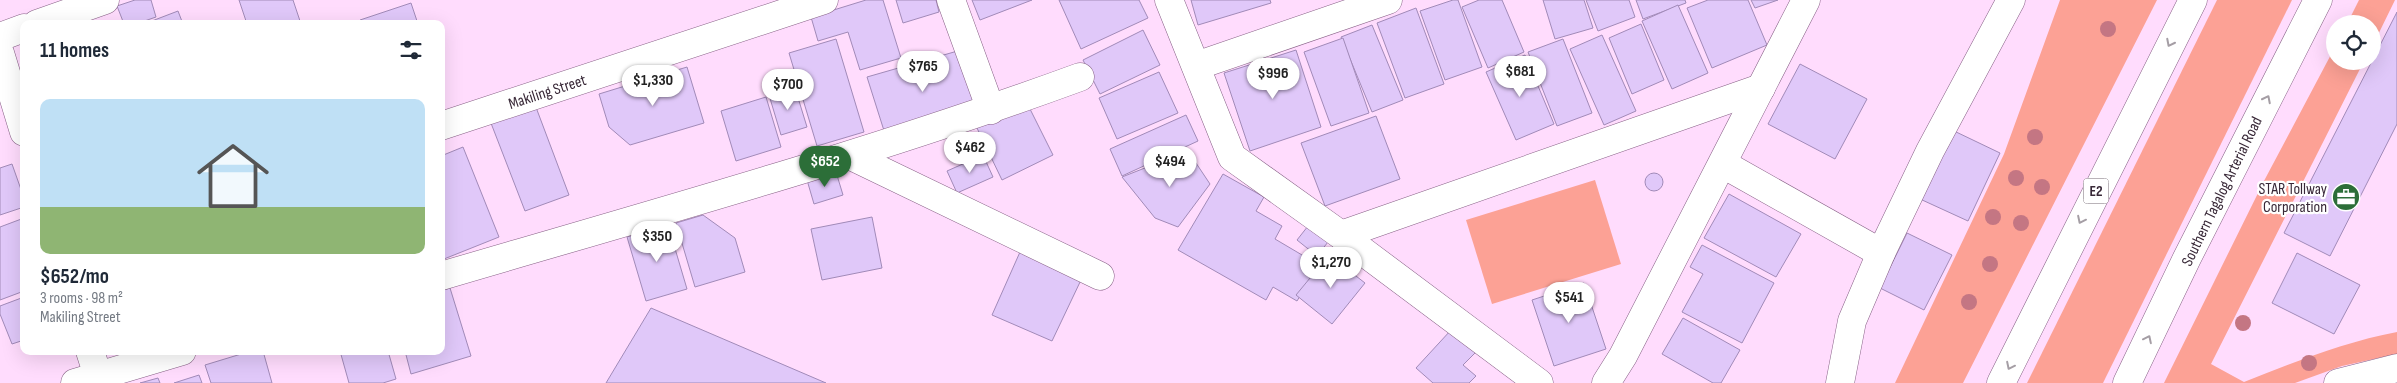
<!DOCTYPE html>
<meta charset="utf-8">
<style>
body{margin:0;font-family:"Sofia Sans Condensed",sans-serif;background:#f6f6f7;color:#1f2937;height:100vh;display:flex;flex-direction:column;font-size:19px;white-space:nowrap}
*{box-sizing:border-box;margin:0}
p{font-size:16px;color:#747a83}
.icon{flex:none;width:28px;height:28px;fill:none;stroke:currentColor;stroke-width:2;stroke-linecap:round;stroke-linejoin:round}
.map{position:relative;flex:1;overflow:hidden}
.sheet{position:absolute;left:20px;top:20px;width:425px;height:335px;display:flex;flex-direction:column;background:#fff;border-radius:10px;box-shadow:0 5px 20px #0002}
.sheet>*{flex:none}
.fabs{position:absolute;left:2326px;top:15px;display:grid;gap:10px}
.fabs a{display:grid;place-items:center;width:55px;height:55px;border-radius:50%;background:#fff;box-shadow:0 5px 20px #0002;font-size:25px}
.price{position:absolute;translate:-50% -42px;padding:0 11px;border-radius:18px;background:#fff;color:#222;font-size:16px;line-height:32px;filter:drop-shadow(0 1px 2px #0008)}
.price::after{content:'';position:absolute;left:50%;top:30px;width:15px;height:11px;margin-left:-8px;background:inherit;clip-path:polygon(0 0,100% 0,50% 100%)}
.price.on{background:#2c6e38;color:#fff}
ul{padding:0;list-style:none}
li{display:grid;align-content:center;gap:10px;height:265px;padding:0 20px}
li span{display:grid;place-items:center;height:155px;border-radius:10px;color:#555}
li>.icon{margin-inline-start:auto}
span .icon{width:90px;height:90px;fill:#fffc;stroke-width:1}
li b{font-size:21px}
h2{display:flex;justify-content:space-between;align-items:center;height:60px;padding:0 20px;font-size:21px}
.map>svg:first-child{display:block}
</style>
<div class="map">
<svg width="2397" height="383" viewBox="0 0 2397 383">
<rect width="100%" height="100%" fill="#ffdcfd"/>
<g fill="#fca195">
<polygon points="2060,0 2157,0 1963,383 1895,383 2004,154"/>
<polygon points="2217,0 2292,0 2103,383 2027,383"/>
<polygon points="2359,0 2395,0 2373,45 2372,24 2347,24"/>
<path d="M2335,47V61H2364L2211,364L2244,382C2295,362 2344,342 2397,332V354L2342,366L2295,383H2164L2265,179Z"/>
<polygon points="1595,180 1621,264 1492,304 1466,220"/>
</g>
<g fill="#e0c8f9" stroke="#a18ab8">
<polygon points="135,0 151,0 156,17 136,24 124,24 117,6"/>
<polygon points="239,0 293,0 301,24 247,24"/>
<polygon points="866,0 883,0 901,58 860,70 848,32 818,41 811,17"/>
<polygon points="896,0 936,0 939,12 903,23"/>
<polygon points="972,0 1032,0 980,20"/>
<polygon points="1059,0 1139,0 1148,18 1081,49"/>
<polygon points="1191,0 1270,0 1271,3 1198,25"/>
<polygon points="1453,0 1458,0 1482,67 1445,80 1420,11"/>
<polygon points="1479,0 1502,0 1524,52 1488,68 1462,7"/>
<polygon points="1543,0 1584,0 1593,28 1555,39"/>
<polygon points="1586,0 1629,0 1635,17 1598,31"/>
<polygon points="1636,0 1685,0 1686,3 1643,19"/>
<polygon points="1708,0 1748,0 1767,45 1712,68 1687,8"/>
<polygon points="1751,0 1778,0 1755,8"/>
<polygon points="411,3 418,24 361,24 360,20"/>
<polygon points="1678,5 1708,73 1672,89 1642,21"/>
<polygon points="1416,8 1444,84 1405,98 1377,23"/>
<polygon points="178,11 183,24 144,24"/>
<polygon points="2397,12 2397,124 2330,256 2284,233"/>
<polygon points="1641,24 1664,80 1632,94 1609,38"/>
<polygon points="1372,25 1403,100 1372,112 1341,37"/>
<polygon points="1143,30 1160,65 1100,94 1083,60"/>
<polygon points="1602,35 1636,111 1604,125 1570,49"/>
<polygon points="1343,38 1369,113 1331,126 1304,52"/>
<polygon points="836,39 864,132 817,146 789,53"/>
<polygon points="1563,39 1592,113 1557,126 1528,52"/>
<polygon points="961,50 979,109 886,137 867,77"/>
<polygon points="1296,50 1321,127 1250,151 1224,73"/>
<polygon points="1525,55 1554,124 1516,140 1486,72"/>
<polygon points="1800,64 1867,99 1835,159 1768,124"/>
<polygon points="687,67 704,123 630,145 609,127 599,94"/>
<polygon points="1159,72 1178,113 1117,139 1099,98"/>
<polygon points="795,88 807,127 781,135 769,95"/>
<polygon points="766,97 781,147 736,161 721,111"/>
<polygon points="1026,101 1053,155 1002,180 976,126"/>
<polygon points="534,102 569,195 525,211 489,118"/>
<polygon points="1186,115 1198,141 1122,176 1110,149"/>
<polygon points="1376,116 1400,179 1325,206 1301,143"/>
<polygon points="1952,130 2000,153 1968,221 1920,199"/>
<polygon points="463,147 499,237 444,259 441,251 441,156"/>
<polygon points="1188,151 1210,184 1178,227 1155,218 1122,177"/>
<polygon points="983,155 993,177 957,193 947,171"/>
<polygon points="12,164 24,198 24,207 0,215 0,168"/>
<polygon points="836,172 843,195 814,204 807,180"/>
<circle cx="1654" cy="182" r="9"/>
<polygon points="1223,174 1264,197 1256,211 1282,226 1275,239 1319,265 1297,301 1273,287 1266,300 1178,250"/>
<polygon points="1729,194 1801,234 1776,277 1704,238"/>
<polygon points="703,215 735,238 745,272 695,287 676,223"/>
<polygon points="872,217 882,268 822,280 811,229"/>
<polygon points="24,218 24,291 0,300 0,227"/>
<polygon points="668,225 687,289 646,301 627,237"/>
<polygon points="1308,226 1328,242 1317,256 1297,240"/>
<polygon points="1907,233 1952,255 1924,310 1880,288"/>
<polygon points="1702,245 1774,283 1742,343 1682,312 1703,274 1690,267"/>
<polygon points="1020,252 1081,280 1052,341 992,315"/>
<polygon points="2297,253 2360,285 2334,334 2272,303"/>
<polygon points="1329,255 1365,283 1332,324 1296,295"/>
<polygon points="1584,283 1606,349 1554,366 1532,300"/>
<polygon points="450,288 471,356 411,374 405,351 441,351 441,291"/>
<polygon points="24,297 24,340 12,344 0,314 0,306"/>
<polygon points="651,308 826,383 606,383"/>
<polygon points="1683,318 1740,350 1721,383 1713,383 1662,354"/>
<polygon points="1451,330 1476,352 1463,365 1476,376 1469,383 1433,383 1416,368"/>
<polygon points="251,351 263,351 272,383 211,383 205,365"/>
<polygon points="340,351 388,351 396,379 383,383 349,383"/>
<polygon points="199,375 202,383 174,383"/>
<polygon points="158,378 160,383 140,383"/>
</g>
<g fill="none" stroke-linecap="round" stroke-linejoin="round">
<defs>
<g id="minor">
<polyline points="951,0 991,110"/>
<polyline points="1169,0 1232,157 1341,235 1539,383"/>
<polyline points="37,24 105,0"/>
<polyline points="0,37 24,28"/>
<polyline points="0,53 24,132"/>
<polyline points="1196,66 1388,0"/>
<polyline points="441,126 824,0"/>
<polyline points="851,156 1100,276"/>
<polyline points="1723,164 1881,253"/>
<polyline points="1341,235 1761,88"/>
<path d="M441,276C655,213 870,154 1080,77"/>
<polyline points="90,351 98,376"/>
<polyline points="75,383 182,351"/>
<polyline points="1606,383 1623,356 1806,0"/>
<polyline points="1840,383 1852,321 1881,253 1930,151 2011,0"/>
</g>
<g id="highway">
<polyline points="2001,383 2193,0"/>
<polyline points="2127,383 2187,258 2318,0"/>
<polyline points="2338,383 2397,368"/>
</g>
</defs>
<use href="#minor" stroke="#876186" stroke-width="29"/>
<use href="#highway" stroke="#876186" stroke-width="29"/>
<use href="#minor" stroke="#fff" stroke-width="28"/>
<use href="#highway" stroke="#fff" stroke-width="28"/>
</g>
<g fill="#c47683">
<circle cx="2108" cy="29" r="8"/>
<circle cx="2035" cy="137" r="8"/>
<circle cx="2016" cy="178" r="8"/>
<circle cx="2042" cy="187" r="8"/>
<circle cx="1993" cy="217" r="8"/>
<circle cx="2021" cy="223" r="8"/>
<circle cx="1990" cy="264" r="8"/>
<circle cx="1969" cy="302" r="8"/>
<circle cx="2243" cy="323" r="8"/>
<circle cx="2309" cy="363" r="8"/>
</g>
<defs><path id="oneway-chevron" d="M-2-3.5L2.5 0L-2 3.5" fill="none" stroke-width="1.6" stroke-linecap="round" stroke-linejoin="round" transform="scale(1.25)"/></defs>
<g stroke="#a59ea5">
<use href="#oneway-chevron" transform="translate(2170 43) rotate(117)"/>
<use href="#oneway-chevron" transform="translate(2267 99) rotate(-63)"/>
<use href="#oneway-chevron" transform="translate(2081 220) rotate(116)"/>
<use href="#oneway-chevron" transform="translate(2148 339) rotate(-64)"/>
<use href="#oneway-chevron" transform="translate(2010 366) rotate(116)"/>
</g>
<defs>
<symbol id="office-disc" viewBox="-11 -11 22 22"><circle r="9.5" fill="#2c6e38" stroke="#fff"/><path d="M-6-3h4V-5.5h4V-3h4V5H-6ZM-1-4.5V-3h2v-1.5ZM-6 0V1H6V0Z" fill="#fff"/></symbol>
</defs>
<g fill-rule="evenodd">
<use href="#office-disc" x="2330" y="181" width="32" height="32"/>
</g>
<g text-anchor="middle" stroke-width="4.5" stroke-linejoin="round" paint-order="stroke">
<rect fill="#fff" stroke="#746873" stroke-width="1" x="2083.5" y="178.5" width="25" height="25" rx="4"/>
<g font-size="15" font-weight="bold" fill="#382837">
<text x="2096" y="196">E2</text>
</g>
<g font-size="16" fill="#382837" stroke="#fff">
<text transform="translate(547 91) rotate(-18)" y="6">Makiling Street</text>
<text transform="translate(2221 191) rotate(-64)" y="6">Southern Tagalog Arterial Road</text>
</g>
<g font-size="16" fill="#382837" stroke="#fff" text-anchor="end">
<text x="2327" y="194">STAR Tollway<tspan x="2327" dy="18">Corporation</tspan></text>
</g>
</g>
</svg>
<div class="fabs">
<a><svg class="icon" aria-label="locate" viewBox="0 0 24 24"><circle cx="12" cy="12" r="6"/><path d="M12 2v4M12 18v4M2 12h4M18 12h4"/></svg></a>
</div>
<b class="price" style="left:923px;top:93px">$765</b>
<b class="price" style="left:1520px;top:98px">$681</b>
<b class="price" style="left:1273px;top:100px">$996</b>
<b class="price" style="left:653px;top:107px">$1,330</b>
<b class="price" style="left:788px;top:111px">$700</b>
<b class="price" style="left:970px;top:174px">$462</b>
<b class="price on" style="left:825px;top:188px">$652</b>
<b class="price" style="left:1170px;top:188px">$494</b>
<b class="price" style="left:657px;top:263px">$350</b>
<b class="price" style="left:1331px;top:289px">$1,270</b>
<b class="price" style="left:1569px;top:324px">$541</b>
<section class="sheet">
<h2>11 homes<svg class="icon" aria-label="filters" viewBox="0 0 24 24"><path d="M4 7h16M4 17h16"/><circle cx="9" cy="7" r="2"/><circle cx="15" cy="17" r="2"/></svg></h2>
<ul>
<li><span style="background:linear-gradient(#bfe0f5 70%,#8fb573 0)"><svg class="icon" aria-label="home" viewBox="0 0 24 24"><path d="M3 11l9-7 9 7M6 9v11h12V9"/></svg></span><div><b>$652/mo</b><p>3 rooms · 98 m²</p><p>Makiling Street</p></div></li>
</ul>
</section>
</div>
